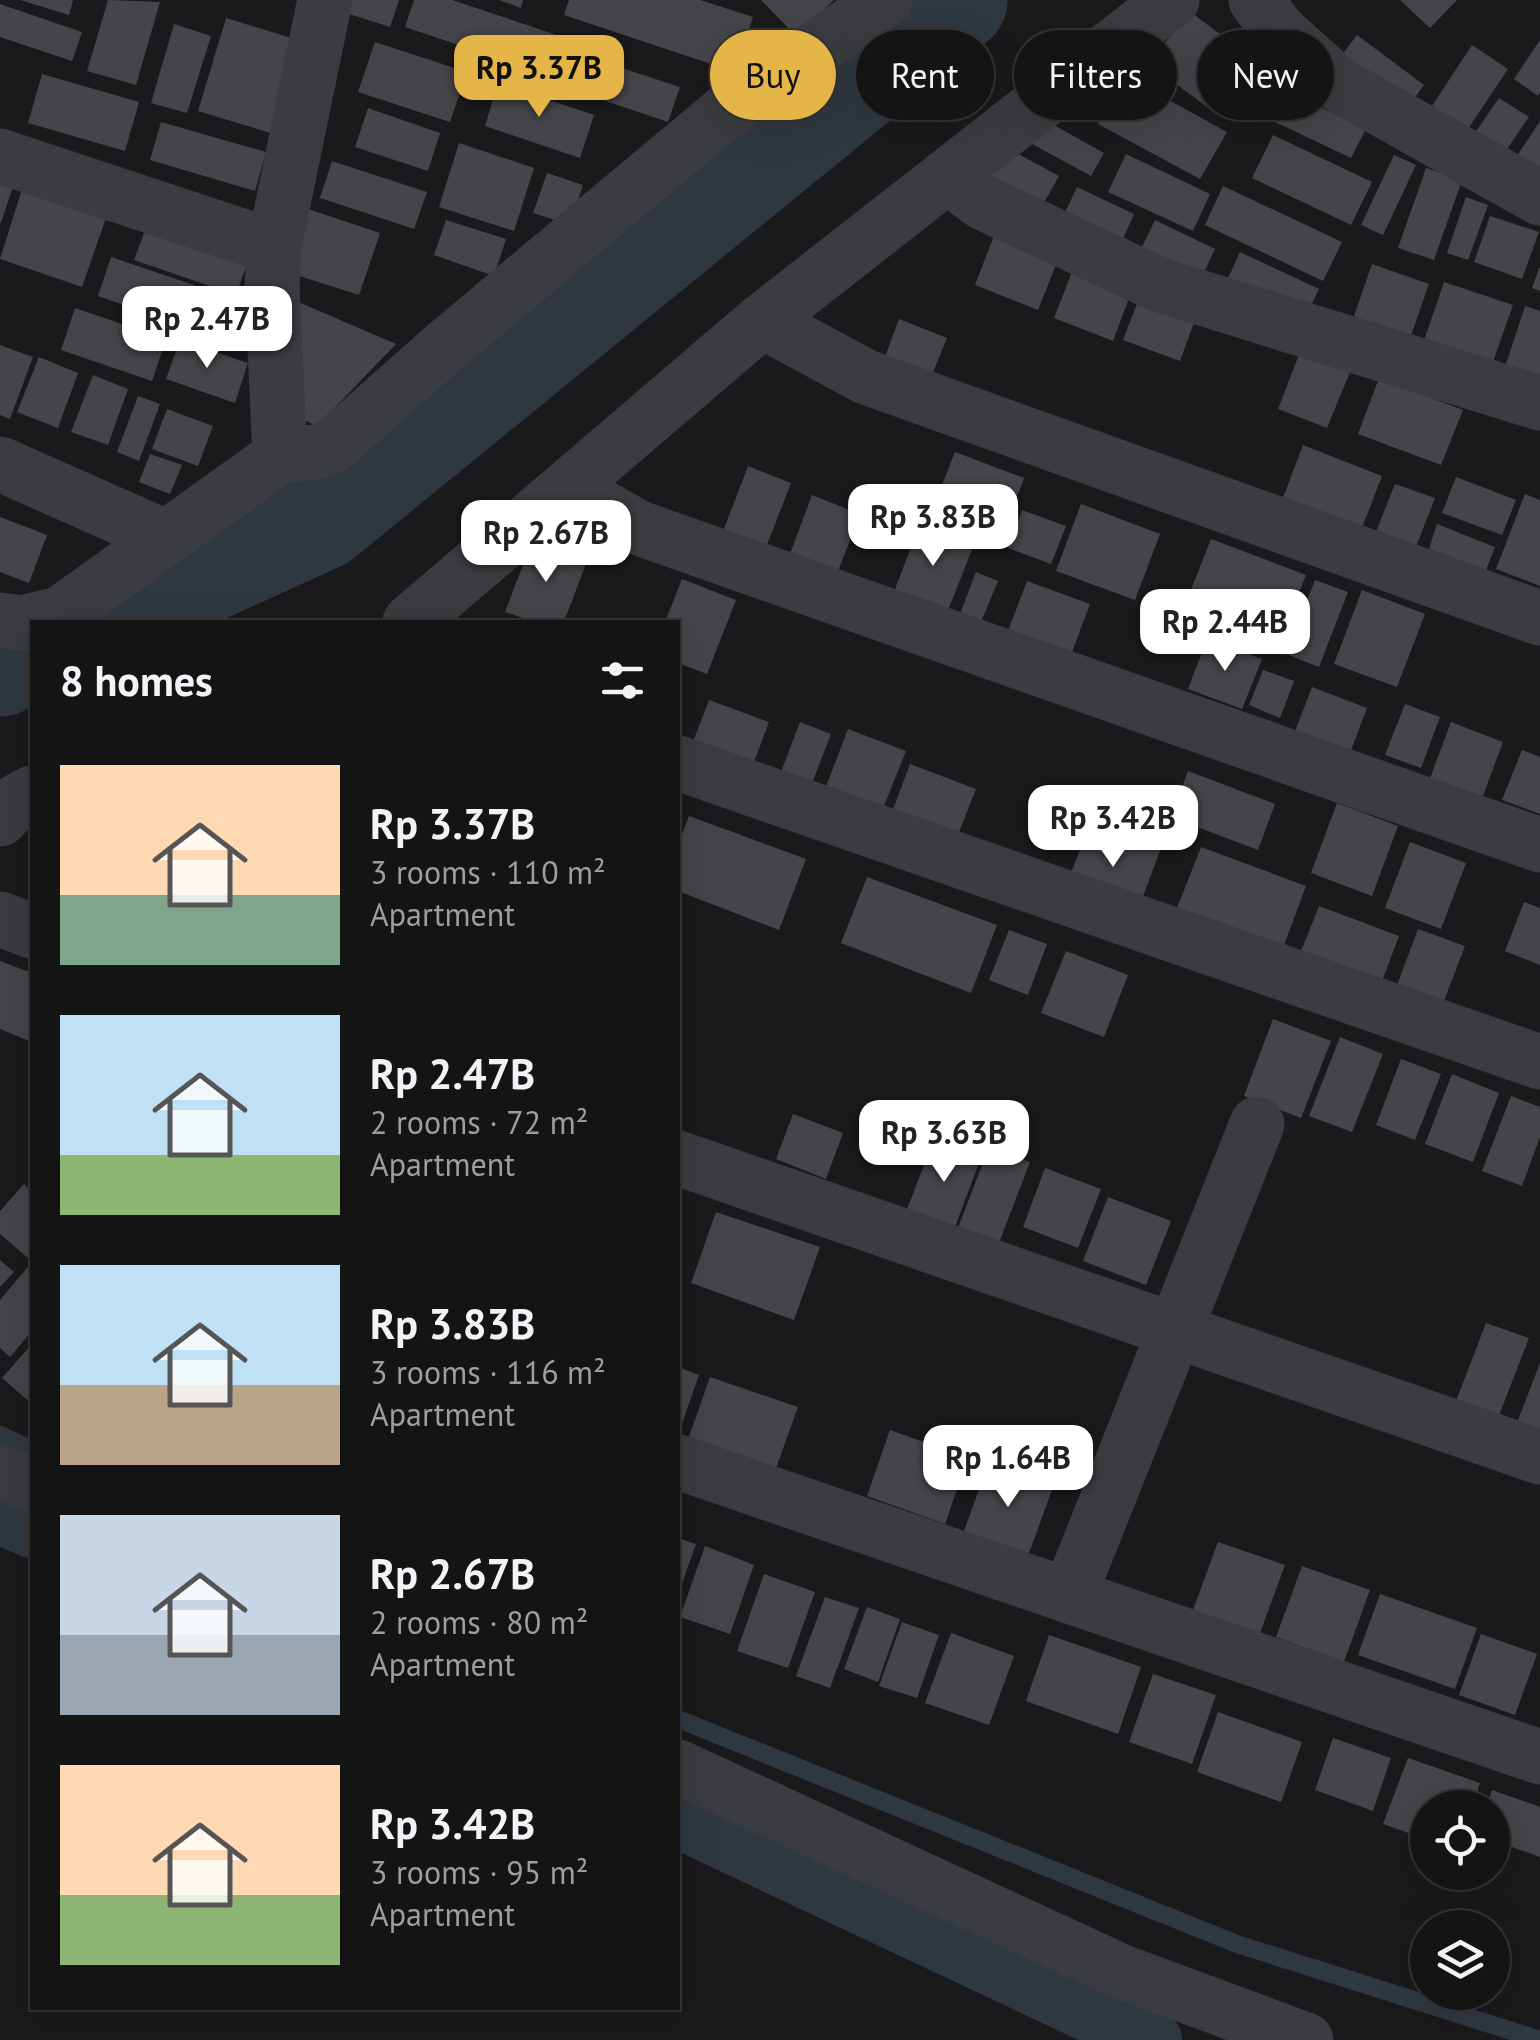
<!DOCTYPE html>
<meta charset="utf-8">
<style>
body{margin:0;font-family:"PT Sans",sans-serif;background:#212122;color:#f1f3f6;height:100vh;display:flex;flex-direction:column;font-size:38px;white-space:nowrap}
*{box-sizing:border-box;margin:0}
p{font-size:32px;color:#9d9ea0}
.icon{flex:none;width:55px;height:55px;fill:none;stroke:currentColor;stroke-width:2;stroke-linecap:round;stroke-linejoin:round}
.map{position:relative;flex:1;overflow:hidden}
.panel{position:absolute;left:30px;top:620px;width:650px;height:1390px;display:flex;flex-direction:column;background:#141415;border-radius:0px;box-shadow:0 10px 40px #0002,0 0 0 2px #333334}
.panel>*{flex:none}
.top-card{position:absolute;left:710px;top:30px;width:680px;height:90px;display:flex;gap:20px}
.fabs{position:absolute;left:1410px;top:1790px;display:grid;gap:20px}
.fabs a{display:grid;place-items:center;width:100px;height:100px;border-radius:50%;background:#141415;box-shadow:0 10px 40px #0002,0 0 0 2px #333334;font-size:50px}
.price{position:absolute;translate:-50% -85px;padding:0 22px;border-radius:20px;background:#fff;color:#222;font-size:32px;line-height:65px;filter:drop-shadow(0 2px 5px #0008)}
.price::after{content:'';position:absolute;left:50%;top:60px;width:30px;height:22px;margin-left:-15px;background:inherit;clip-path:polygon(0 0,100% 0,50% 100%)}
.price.selected{background:#e6b547;color:#111}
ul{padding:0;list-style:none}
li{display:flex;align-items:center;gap:30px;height:250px;padding:0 30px}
li span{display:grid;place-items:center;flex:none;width:280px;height:200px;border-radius:0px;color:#555}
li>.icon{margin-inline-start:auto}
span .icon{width:120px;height:120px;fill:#fffc;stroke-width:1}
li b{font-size:42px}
h2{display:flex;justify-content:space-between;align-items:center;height:120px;padding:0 30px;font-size:42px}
.tag{padding:0 35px;border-radius:45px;background:#141415;box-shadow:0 10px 40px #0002,0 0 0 2px #333334;font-size:35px;line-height:90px}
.tag.selected{background:#e6b547;color:#111}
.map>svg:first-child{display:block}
</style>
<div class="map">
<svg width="1540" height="2040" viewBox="0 0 1540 2040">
<rect width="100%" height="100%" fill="#1a1a1c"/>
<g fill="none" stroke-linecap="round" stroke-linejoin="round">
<g stroke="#30383f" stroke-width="18">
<polyline points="0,1435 32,1450"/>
<polyline points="678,1719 1237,1944 1540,2040"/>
</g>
<g stroke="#30383f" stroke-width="62">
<polyline points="0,1513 32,1527"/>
<polyline points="678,1817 1151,2040"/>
</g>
<g stroke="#30383f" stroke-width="105">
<polyline points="91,622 320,518 955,0"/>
<polyline points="0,664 32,649"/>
</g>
</g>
<g fill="#444549">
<polygon points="20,0 73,0 69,15"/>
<polygon points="108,0 160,2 136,85 87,71"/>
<polygon points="347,0 399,0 390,27 343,12"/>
<polygon points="414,0 452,0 554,34 542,73 405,27"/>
<polygon points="499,0 523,0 521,8"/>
<polygon points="569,0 700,0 753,17 735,72 564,15"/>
<polygon points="761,0 834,0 796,36"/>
<polygon points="1400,0 1457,0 1430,28"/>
<polygon points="0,4 82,32 72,61 0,37"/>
<polygon points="1189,11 1247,54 1207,107 1149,64"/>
<polygon points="226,18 301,41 274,134 198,111"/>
<polygon points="174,24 211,36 187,113 151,103"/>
<polygon points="1357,35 1424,85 1403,114 1335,64"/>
<polygon points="1540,40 1540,93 1538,96 1514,79"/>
<polygon points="375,42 467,72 450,122 358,92"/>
<polygon points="1472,45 1508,69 1456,147 1420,124"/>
<polygon points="576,53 680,87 668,122 564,87"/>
<polygon points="42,74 139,102 125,151 28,123"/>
<polygon points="1125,76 1227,132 1200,179 1098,124"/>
<polygon points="498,83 594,115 580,158 485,126"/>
<polygon points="1280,88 1366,129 1351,158 1265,117"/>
<polygon points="1499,98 1529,117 1496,165 1466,146"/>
<polygon points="368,108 440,133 428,171 355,147"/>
<polygon points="1045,120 1104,153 1091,176 1032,144"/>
<polygon points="1540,121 1540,176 1515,159"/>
<polygon points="161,122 266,152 255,191 150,160"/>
<polygon points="1273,135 1372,182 1351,225 1252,178"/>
<polygon points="996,142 1059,176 1041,208 979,174"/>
<polygon points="459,143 534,168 514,231 439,207"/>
<polygon points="1126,154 1210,194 1193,231 1108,192"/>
<polygon points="1394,155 1416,165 1383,235 1361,225"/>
<polygon points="332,161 427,192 414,229 320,198"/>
<polygon points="1426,168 1462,180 1434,260 1398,248"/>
<polygon points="547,173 583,185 570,225 533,213"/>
<polygon points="0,178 14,183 1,223 0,223"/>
<polygon points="23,186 107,215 82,287 0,259"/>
<polygon points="1223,186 1342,242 1323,281 1205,225"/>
<polygon points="1077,187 1134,214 1119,248 1061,221"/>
<polygon points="1466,197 1488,205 1468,260 1447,253"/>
<polygon points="308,209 380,233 359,295 287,272"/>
<polygon points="1490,216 1539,232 1522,279 1474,262"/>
<polygon points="149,220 250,255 236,295 134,260"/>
<polygon points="446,220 506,239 494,276 434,255"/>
<polygon points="1155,220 1215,249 1198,285 1138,255"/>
<polygon points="995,233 1059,257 1038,310 975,285"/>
<polygon points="1240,252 1319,289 1303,322 1225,285"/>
<polygon points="111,257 194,285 181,325 98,296"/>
<polygon points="1077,259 1135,282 1113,341 1054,318"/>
<polygon points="1372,264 1429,284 1408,344 1351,325"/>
<polygon points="1539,268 1540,268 1540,291 1532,288"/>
<polygon points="1444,282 1513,305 1489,373 1421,349"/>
<polygon points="1140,296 1196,317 1180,361 1123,340"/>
<polygon points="296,301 396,344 317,426 284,411"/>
<polygon points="1525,306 1540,311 1540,375 1506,364"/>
<polygon points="75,308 166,339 152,381 61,350"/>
<polygon points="899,319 947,338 929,382 882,365"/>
<polygon points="180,340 248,363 235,403 166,379"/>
<polygon points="0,345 33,357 10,419 0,415"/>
<polygon points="1300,352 1350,372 1327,428 1278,409"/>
<polygon points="39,357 78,373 58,428 17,412"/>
<polygon points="93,375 128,389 108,445 71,432"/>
<polygon points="1379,378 1463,410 1441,465 1358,434"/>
<polygon points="138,396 160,404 139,461 117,452"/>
<polygon points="167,409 213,426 198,466 152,449"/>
<polygon points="1303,445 1382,476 1360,533 1281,503"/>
<polygon points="955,452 1024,478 1001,539 931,513"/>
<polygon points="150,454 182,465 170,494 139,482"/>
<polygon points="748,466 791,483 760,563 717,547"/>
<polygon points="1456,477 1516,500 1502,535 1442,513"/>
<polygon points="1395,484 1435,498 1412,557 1372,542"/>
<polygon points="1525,494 1540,500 1540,586 1496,569"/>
<polygon points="812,495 860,514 833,584 785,567"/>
<polygon points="1081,504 1160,534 1135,600 1056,571"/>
<polygon points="1022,510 1066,526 1051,564 1008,548"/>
<polygon points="0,517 47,535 29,583 0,572"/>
<polygon points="1437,524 1495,547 1486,570 1429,549"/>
<polygon points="919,526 973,547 947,613 894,592"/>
<polygon points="1211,539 1306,575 1275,654 1180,618"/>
<polygon points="532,541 587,561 564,622 535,622 505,612"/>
<polygon points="976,572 998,581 981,622 960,614"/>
<polygon points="682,579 736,600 707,674 678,663 678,622 665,622"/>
<polygon points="1315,580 1348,592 1319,667 1286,654"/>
<polygon points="1027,581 1090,604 1066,668 1003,644"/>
<polygon points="1362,590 1425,614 1397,687 1334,664"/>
<polygon points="1207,639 1262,659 1242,709 1188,689"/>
<polygon points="1263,670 1294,681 1280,718 1249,705"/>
<polygon points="1312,687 1367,708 1347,761 1292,739"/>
<polygon points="709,700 769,722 751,770 691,747"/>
<polygon points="1405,704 1440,717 1421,768 1385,755"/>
<polygon points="800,722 831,734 807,796 776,785"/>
<polygon points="1451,722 1503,742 1481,801 1429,781"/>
<polygon points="848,729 906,751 876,826 819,805"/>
<polygon points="1522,750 1540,757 1540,814 1502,800"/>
<polygon points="910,764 976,789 950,855 885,831"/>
<polygon points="1188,771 1275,804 1258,850 1171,817"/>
<polygon points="1337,803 1398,826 1372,896 1311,873"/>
<polygon points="689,816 806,859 779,930 678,891 678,845"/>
<polygon points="1091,822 1161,848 1135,918 1064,891"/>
<polygon points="1410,842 1466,863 1441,929 1385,908"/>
<polygon points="1201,847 1306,886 1283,948 1177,908"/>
<polygon points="867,877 997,925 971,993 841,943"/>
<polygon points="1524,902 1540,908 1540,965 1505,951"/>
<polygon points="1319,906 1399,936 1379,989 1298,959"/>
<polygon points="1418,929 1465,946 1442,1006 1396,988"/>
<polygon points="1009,930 1047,944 1028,995 989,980"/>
<polygon points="1066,951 1128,975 1104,1037 1041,1013"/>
<polygon points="0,961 32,973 32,1042 0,1029"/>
<polygon points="1273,1019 1331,1041 1301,1118 1244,1096"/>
<polygon points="1340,1037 1383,1054 1352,1132 1309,1116"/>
<polygon points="1401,1059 1441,1074 1415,1140 1376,1125"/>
<polygon points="1452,1074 1499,1093 1473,1162 1425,1144"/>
<polygon points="1511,1096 1540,1107 1540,1137 1522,1186 1482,1171"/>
<polygon points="793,1114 843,1133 826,1179 776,1159"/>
<polygon points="939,1126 986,1144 949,1243 901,1225"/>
<polygon points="989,1147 1030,1162 997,1248 956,1233"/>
<polygon points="1045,1168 1101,1189 1078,1248 1023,1227"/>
<polygon points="24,1184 32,1192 32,1253 28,1258 0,1234 0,1211"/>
<polygon points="1108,1197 1171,1221 1146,1285 1083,1261"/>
<polygon points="716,1212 820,1247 794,1320 691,1283"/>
<polygon points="0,1260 14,1272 0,1287"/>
<polygon points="32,1262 32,1331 10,1357 0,1348 0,1300"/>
<polygon points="1486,1323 1529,1338 1498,1418 1456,1401"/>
<polygon points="32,1344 32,1404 2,1378"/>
<polygon points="1540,1363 1540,1438 1515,1428"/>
<polygon points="678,1367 699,1375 678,1435"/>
<polygon points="710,1377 798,1407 771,1482 684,1451"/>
<polygon points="890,1430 968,1458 945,1524 867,1496"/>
<polygon points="988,1464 1053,1487 1028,1556 963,1534"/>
<polygon points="678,1538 696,1544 678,1595"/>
<polygon points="1218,1542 1285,1565 1260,1633 1193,1610"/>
<polygon points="705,1546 754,1565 730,1634 680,1617"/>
<polygon points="1302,1566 1370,1590 1344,1662 1276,1637"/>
<polygon points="764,1574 815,1592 788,1668 737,1651"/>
<polygon points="1380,1594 1477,1628 1455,1689 1358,1655"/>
<polygon points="825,1597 859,1608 830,1688 796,1676"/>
<polygon points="867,1607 900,1619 878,1682 844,1669"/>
<polygon points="902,1622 939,1635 917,1698 879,1686"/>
<polygon points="951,1633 1014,1656 989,1725 925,1703"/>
<polygon points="1481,1634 1537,1654 1515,1715 1459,1695"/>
<polygon points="1049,1635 1141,1667 1118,1734 1026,1701"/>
<polygon points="1153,1674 1216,1695 1192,1764 1129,1742"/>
<polygon points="1218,1712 1302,1742 1281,1802 1197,1772"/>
<polygon points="1333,1738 1391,1758 1373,1811 1315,1790"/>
<polygon points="1408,1758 1480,1783 1472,1808 1428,1808 1428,1840 1383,1824"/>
<polygon points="1492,1790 1540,1807 1540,1857 1492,1840 1492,1808 1486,1808"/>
</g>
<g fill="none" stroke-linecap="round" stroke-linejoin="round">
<g stroke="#3b3c40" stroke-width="55">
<polyline points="1256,0 1278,30 1339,85 1540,198"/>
<polyline points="0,156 274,247"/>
<polyline points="947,176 982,202 1160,285 1540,403"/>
<polyline points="762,321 866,377 1540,618"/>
<polyline points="280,456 272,285 274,247 325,0"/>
<polyline points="0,464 165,537"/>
<polyline points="568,488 639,528 1540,845"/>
<polyline points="0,620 21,623 60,614 280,456 322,451 336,443 448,344 723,114 885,0"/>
<polyline points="410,622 762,321 1172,0"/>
<polyline points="678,763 1540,1062"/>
<polyline points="0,819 17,801 32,793"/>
<polyline points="0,919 32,931"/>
<polyline points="678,1158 1540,1457"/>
<polyline points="678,1462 1540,1757"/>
<polyline points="0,1472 32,1484"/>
<polyline points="1069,1596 1257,1124"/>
<polyline points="678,1767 1122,1972 1306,2040"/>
</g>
</g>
</svg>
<div class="fabs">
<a><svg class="icon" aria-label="locate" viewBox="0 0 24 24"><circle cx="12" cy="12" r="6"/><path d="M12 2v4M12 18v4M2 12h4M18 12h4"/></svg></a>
<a><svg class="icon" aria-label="layers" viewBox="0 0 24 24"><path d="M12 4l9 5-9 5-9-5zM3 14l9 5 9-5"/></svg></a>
</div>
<b class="price selected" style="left:539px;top:120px">Rp 3.37B</b>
<b class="price" style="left:207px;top:371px">Rp 2.47B</b>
<b class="price" style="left:933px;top:569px">Rp 3.83B</b>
<b class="price" style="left:546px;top:585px">Rp 2.67B</b>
<b class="price" style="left:1225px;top:674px">Rp 2.44B</b>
<b class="price" style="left:1113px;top:870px">Rp 3.42B</b>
<b class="price" style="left:944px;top:1185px">Rp 3.63B</b>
<b class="price" style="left:1008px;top:1510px">Rp 1.64B</b>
<div class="top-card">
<a class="tag selected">Buy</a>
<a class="tag">Rent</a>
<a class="tag">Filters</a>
<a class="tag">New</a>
</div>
<section class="panel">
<h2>8 homes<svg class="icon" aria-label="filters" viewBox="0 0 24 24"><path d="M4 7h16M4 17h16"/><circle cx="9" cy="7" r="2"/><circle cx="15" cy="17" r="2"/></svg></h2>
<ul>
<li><span style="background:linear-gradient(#ffd9b3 65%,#7fa58c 0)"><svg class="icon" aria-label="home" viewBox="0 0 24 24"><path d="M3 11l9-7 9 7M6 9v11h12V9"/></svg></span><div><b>Rp 3.37B</b><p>3 rooms · 110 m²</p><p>Apartment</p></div></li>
<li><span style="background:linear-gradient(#bfe0f5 70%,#8fb573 0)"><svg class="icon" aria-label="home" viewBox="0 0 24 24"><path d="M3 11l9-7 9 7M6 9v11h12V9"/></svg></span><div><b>Rp 2.47B</b><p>2 rooms · 72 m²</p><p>Apartment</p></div></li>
<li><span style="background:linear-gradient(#bfe0f5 60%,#b9a48a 0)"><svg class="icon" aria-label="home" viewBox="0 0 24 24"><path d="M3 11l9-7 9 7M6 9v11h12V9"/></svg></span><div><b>Rp 3.83B</b><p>3 rooms · 116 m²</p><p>Apartment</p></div></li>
<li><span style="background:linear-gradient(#c9d6e8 60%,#9aa5b1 0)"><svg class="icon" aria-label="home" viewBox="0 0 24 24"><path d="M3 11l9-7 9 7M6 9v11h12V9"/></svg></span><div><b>Rp 2.67B</b><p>2 rooms · 80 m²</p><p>Apartment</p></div></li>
<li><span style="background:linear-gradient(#ffd9b3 65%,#8fb573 0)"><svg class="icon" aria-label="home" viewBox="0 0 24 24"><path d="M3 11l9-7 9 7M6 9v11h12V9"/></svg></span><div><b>Rp 3.42B</b><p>3 rooms · 95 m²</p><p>Apartment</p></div></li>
</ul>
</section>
</div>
